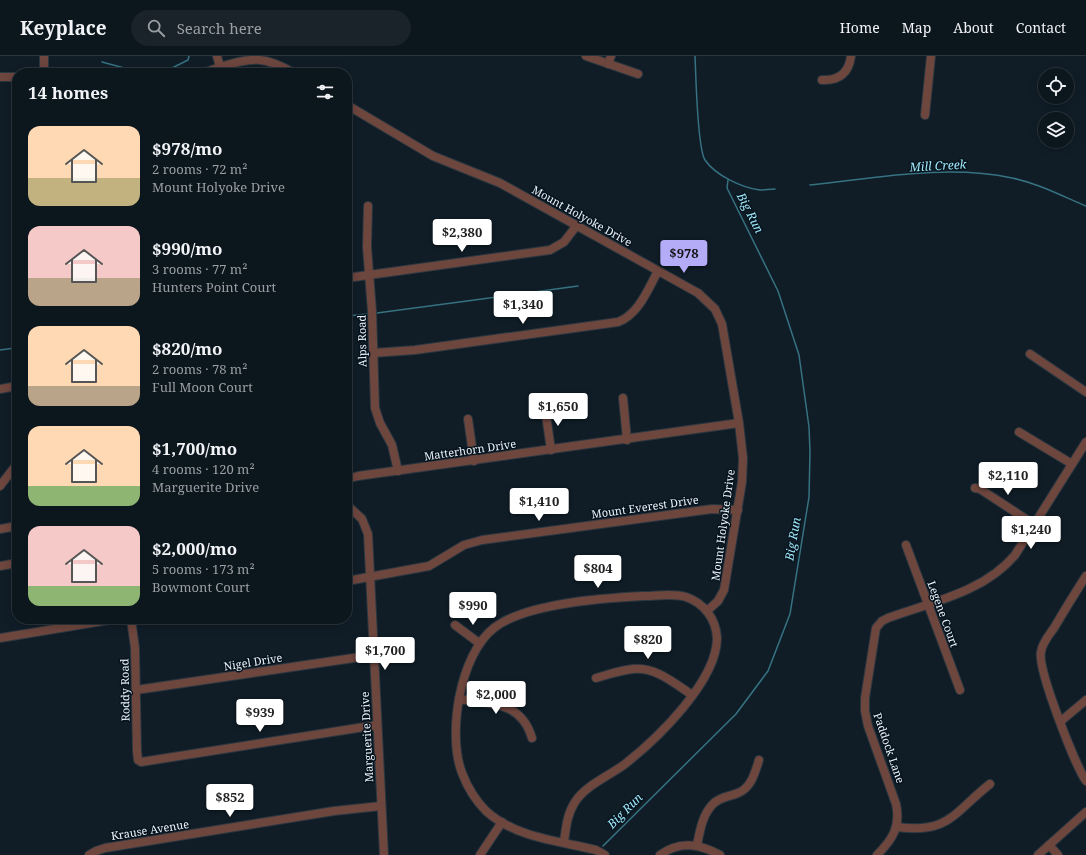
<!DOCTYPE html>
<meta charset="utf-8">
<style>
body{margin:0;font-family:"Noto Serif",serif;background:#1a232a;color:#f1f3f6;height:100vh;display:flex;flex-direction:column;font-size:15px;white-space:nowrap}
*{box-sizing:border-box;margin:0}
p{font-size:13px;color:#9a9fa4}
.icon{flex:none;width:22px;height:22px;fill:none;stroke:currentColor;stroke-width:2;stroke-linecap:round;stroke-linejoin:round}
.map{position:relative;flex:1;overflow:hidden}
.panel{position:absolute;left:12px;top:12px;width:340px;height:556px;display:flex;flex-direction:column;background:#0c161d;border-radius:16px;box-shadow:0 2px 10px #0003,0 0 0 1px #2c353b}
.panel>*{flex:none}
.buttons{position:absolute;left:1038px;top:12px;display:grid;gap:8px}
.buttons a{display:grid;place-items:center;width:36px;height:36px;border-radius:50%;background:#0c161d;box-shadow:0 2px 10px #0003,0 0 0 1px #2c353b;font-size:20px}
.price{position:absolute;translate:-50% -34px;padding:0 9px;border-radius:4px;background:#fff;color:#222;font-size:13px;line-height:26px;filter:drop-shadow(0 1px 2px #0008)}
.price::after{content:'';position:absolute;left:50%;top:24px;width:12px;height:9px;margin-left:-6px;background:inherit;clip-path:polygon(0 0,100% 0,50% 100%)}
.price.on{background:#b5acf8;color:#111}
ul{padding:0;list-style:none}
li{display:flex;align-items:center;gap:12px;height:100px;padding:0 16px}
li span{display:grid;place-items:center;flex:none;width:112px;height:80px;border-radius:12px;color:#555}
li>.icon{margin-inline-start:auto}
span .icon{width:48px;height:48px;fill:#fffc;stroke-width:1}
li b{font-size:17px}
h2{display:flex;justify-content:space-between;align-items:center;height:48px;padding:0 16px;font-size:17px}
header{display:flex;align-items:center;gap:24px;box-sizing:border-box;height:56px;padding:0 20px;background:#0c161d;border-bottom:1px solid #2c353b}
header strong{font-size:19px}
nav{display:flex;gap:22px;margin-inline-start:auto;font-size:14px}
.search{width:280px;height:36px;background:#1a232a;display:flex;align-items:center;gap:10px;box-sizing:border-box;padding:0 14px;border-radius:22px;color:#9a9fa4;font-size:15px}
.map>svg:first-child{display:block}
</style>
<header>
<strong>Keyplace</strong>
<div class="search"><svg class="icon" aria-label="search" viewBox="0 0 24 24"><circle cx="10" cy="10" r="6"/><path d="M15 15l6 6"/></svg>Search here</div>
<nav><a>Home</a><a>Map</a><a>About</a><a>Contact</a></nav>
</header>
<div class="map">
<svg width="1086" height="799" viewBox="0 0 1086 799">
<rect width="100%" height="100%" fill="#101d27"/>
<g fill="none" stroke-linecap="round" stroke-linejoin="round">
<g stroke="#367281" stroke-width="1.5">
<path d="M695,0C696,19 697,91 705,104C715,119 742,132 760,134C765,134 770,133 775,133"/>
<polyline points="102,6 143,17"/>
<polyline points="162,17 188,4 189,0"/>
<path d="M810,129C876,122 946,108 1012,122C1037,127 1062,140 1086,150"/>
<polyline points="377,257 578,230"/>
<polyline points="347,260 368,258"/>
<polyline points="0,294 15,292"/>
<polyline points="603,790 736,658 768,615 790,558 809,441 810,396 809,371 799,299 778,235 727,132 728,124"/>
</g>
<defs>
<g id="minor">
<path d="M217,0L220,11C252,1 264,0 294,17"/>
<polyline points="586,0 638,18"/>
<polyline points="608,8 611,0"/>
<polyline points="44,17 44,0"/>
<polyline points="204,17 220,11"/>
<polyline points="0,21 17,21"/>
<path d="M822,24C839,25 849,17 851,0"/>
<polyline points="347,49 433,100 500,127 698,237 715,253 722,268 739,367 743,402 742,426 724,534 718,545 707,555"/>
<polyline points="925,59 931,0"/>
<polyline points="368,150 367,191 372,255 375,352 380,367 392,389 398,415"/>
<polyline points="347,222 550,194 564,186 577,169"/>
<path d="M373,297L415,294L618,266C639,258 648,233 658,215"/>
<polyline points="1030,298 1086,336"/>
<polyline points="0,333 17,330"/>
<polyline points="623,342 627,384"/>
<polyline points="545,352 551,394"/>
<polyline points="468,363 474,405"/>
<polyline points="1019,376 1072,408"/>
<polyline points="347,423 358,420 739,367"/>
<polyline points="0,430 17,408"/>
<polyline points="975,432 980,433 1035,469"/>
<polyline points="347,449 362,463 368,478 384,799"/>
<polyline points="0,473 17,470"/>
<polyline points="906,489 960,634"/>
<polyline points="0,510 17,507"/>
<path d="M1086,520C1075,537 1064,555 1054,572C1049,579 1042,587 1041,596C1037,612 1075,709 1086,725"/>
<polyline points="347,525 429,510 464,489 482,484 712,453 738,454"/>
<polyline points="131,563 135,592 137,695 138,704 141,706 377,669"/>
<polyline points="455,569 479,587"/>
<polyline points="0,582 115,563"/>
<path d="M596,622C607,619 621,614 633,613C656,611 674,627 692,639"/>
<polyline points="136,634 374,599"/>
<path d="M459,643C491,648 521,645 532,682"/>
<polyline points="1061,665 1086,644"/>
<path d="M897,771C949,778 953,757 990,728"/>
<path d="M564,786C566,772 567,758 575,746C586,729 609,720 625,708C657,683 717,625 717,582C716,563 704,547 686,541C673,537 658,540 644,540C603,542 526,547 494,572C460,598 447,678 462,717C467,730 476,745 486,755C516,782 559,785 596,794L605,799"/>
<path d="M697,789C700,775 702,760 712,749C719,741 728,741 738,737C751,732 755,717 759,704"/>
<polyline points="1049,789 1058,799"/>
<polyline points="89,799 96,795 105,792 334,755 381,750"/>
<polyline points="480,799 502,766"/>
<path d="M660,799C680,784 700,788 720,799"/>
<path d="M877,799C892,784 901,771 896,748L868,670L865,655V642L876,572L882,565L888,562C932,546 984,536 1015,499L1086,386"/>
<polyline points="1038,799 1086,756"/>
</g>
</defs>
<use href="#minor" stroke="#2a3740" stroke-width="10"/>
<use href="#minor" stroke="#6d463e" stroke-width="8"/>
</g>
<g text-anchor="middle" stroke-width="3" stroke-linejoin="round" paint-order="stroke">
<g font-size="11" fill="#ebf3fb" stroke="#07141e">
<text transform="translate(582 160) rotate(29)" y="4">Mount Holyoke Drive</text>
<text transform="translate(362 285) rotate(-91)" y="4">Alps Road</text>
<text transform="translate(470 394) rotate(-8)" y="4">Matterhorn Drive</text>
<text transform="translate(645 451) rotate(-8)" y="4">Mount Everest Drive</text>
<text transform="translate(723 469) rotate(-82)" y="4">Mount Holyoke Drive</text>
<text transform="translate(943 558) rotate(70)" y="4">Legene Court</text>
<text transform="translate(253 606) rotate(-9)" y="4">Nigel Drive</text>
<text transform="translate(125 634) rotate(-91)" y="4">Roddy Road</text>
<text transform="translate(367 681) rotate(-93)" y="4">Marguerite Drive</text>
<text transform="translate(889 692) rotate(71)" y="4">Paddock Lane</text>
<text transform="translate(150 774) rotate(-9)" y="4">Krause Avenue</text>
</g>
<g font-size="12" font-style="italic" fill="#9fe8fb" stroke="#07141e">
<text transform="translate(938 110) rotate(-3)" y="4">Mill Creek</text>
<text transform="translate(750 157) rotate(63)" y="4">Big Run</text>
<text transform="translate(793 483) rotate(-80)" y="4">Big Run</text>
<text transform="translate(625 755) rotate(-45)" y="4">Big Run</text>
</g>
</g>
</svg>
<div class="buttons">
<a><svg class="icon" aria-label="locate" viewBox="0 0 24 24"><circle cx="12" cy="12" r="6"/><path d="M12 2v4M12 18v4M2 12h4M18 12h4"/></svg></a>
<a><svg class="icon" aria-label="layers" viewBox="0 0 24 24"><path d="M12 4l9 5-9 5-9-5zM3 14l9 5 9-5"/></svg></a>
</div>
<b class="price" style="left:462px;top:197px">$2,380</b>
<b class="price on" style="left:684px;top:218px">$978</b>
<b class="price" style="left:523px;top:269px">$1,340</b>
<b class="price" style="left:558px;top:371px">$1,650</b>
<b class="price" style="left:1008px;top:440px">$2,110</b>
<b class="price" style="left:539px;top:466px">$1,410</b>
<b class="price" style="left:1031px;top:494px">$1,240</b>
<b class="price" style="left:598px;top:533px">$804</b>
<b class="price" style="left:473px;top:570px">$990</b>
<b class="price" style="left:648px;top:604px">$820</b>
<b class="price" style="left:385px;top:615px">$1,700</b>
<b class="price" style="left:496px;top:659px">$2,000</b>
<b class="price" style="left:260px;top:677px">$939</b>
<b class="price" style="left:230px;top:762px">$852</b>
<section class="panel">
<h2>14 homes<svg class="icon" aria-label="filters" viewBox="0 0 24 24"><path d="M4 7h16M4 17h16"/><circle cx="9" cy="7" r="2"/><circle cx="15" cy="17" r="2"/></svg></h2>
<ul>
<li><span style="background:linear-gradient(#ffd9b3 65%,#c2b280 0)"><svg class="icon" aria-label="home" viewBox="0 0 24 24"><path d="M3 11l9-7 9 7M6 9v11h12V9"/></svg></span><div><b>$978/mo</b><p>2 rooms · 72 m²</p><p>Mount Holyoke Drive</p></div></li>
<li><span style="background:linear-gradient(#f6c9c9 65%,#b9a48a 0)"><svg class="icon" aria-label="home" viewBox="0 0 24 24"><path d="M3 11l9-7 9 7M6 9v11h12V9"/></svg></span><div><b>$990/mo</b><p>3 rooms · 77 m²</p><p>Hunters Point Court</p></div></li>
<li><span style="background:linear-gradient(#ffd9b3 75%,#b9a48a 0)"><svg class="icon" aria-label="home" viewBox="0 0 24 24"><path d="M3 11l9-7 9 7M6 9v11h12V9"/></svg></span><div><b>$820/mo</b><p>2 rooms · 78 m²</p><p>Full Moon Court</p></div></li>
<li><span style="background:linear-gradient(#ffd9b3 75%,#8fb573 0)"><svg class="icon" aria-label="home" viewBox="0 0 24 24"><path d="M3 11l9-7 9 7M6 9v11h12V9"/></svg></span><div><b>$1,700/mo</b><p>4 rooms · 120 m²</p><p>Marguerite Drive</p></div></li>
<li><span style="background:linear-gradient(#f6c9c9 75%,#8fb573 0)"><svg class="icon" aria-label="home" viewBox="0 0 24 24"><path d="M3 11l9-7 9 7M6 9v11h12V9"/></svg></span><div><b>$2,000/mo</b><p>5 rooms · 173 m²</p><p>Bowmont Court</p></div></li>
</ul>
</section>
</div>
